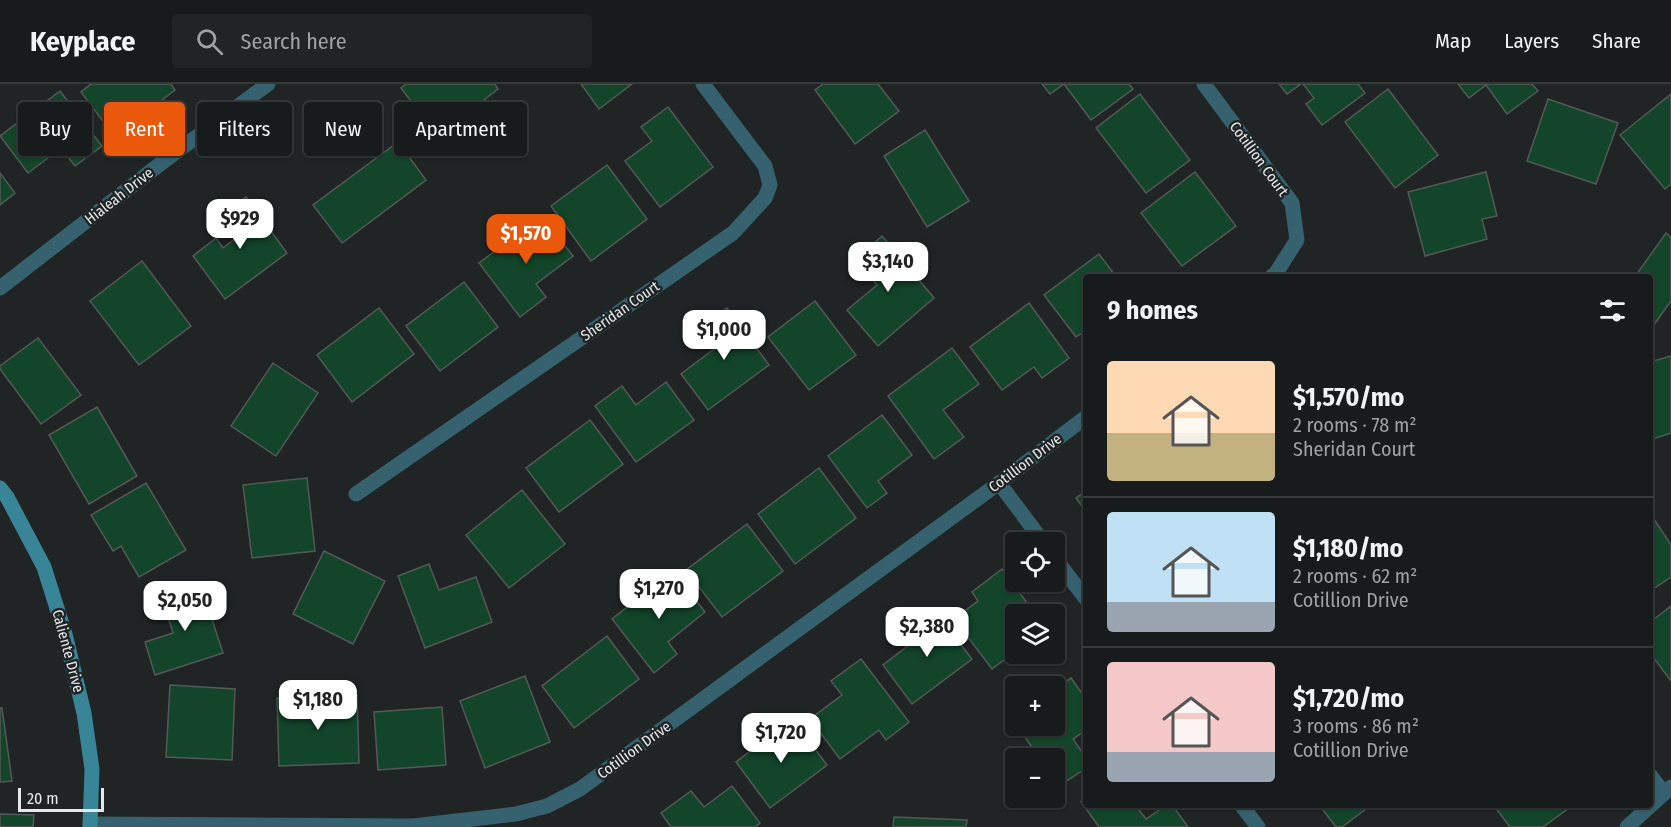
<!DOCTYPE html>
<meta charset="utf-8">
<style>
body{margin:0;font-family:"Fira Sans Condensed",sans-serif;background:#212424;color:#f1f3f6;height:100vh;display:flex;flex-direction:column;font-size:22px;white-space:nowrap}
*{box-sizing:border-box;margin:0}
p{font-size:20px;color:#9fa1a3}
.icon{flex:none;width:33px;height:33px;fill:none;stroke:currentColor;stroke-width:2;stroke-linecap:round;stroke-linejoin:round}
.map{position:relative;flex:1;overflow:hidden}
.side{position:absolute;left:1083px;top:190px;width:570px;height:534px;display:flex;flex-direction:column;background:#181b1b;border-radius:6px;box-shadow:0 2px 4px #0004,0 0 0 2px #36393a}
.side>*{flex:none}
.hud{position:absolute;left:18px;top:18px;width:570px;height:54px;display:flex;gap:12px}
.buttons{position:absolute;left:1005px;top:448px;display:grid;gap:12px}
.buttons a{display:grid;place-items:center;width:60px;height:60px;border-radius:6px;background:#181b1b;box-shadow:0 2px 4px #0004,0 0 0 2px #36393a;font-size:30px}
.scale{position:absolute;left:18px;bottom:15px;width:86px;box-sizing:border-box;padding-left:6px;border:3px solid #e6e9e9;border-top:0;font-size:16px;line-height:21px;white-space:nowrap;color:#e6e9e9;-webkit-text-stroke:4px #202424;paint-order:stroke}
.price{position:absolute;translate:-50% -51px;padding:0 14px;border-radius:12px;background:#fff;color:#222;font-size:20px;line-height:39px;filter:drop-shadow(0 2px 3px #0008)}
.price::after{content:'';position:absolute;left:50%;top:36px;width:18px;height:14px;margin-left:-9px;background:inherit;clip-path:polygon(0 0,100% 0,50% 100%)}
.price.selected{background:#ea580c;color:#fff}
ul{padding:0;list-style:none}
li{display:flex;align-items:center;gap:18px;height:150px;padding:0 24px}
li+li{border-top:2px solid #36393a}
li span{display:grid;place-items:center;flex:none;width:168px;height:120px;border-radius:6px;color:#555}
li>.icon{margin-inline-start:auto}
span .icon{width:72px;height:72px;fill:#fffc;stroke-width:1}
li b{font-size:26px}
h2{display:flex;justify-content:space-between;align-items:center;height:72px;padding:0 24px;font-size:26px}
.chip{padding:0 21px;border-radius:6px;background:#181b1b;box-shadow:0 2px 4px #0004,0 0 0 2px #36393a;font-size:21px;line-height:54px}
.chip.selected{background:#ea580c;color:#fff}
header{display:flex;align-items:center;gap:36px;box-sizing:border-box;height:84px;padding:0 30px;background:#181b1b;border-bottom:2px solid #36393a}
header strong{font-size:28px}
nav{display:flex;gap:33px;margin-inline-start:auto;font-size:21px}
.search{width:420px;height:54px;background:#212424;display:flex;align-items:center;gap:15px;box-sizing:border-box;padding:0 21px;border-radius:6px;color:#9fa1a3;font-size:22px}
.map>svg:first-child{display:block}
</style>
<header>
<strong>Keyplace</strong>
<div class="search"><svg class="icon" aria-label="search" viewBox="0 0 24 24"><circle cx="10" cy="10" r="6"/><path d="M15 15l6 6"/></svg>Search here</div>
<nav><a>Map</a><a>Layers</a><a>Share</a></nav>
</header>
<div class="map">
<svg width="1671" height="743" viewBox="0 0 1671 743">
<rect width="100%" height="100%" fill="#202424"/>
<g fill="#12452a" stroke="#555956" stroke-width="1.5">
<polygon points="91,0 171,0 175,6 114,52 81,8"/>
<polygon points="406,0 495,0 498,5 437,52 401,4"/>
<polygon points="581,0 632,0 599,25"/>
<polygon points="823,0 878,0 899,27 855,60 815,6"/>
<polygon points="1042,0 1064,0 1050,10"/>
<polygon points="1064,0 1129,0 1133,5 1091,36"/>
<polygon points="1279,0 1301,0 1287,10"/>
<polygon points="1303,0 1358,0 1365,9 1322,41 1306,20 1314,14"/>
<polygon points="1458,0 1532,0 1538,7 1507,30 1486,1 1469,14"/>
<polygon points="1388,5 1438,71 1395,104 1345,38"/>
<polygon points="60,7 102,62 75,82 61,64 28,89 0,52"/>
<polygon points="1140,10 1190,76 1146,109 1096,44"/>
<polygon points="1671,10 1671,100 1665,105 1620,51"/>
<polygon points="1548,15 1618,39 1596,100 1527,77"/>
<polygon points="668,23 713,83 660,123 625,77 652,57 641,43"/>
<polygon points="925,46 969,117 927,143 884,72"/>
<polygon points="398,58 426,96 342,159 313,121"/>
<polygon points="607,81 647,135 591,177 551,122"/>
<polygon points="1195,88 1236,142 1182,182 1141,129"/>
<polygon points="1486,88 1497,132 1482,135 1487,155 1425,172 1408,108"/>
<polygon points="0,89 15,109 0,121"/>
<polygon points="246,113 287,169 225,215 193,172 216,154 223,164 236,154 220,133"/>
<polygon points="542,132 573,172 536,200 546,213 520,233 479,179"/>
<polygon points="1666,149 1671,153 1671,217 1651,245 1650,244 1650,194 1634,194"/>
<polygon points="882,152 934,214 878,262 847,226 877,201 855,176"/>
<polygon points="1099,170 1117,194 1086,194 1086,246 1076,253 1044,211"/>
<polygon points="142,177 191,242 139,281 90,217"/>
<polygon points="464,198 498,243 440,287 406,242"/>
<polygon points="815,217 856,271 809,306 768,253"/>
<polygon points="1029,219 1069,274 1042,294 1034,283 1002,306 970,263"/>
<polygon points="379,224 414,270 352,318 317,271"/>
<polygon points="727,224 769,281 708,326 681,290 714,265 699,245"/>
<polygon points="38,254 81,311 41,340 0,285 0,282"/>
<polygon points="952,264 979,300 943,326 964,353 934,375 888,312"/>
<polygon points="1671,272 1671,349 1650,356 1650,278"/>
<polygon points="273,279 318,309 276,372 231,342"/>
<polygon points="666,298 694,336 636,378 595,322 622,302 636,321"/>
<polygon points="97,323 137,392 89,420 49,351"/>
<polygon points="882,331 912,371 878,397 887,409 867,424 828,372"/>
<polygon points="590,336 623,380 559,428 526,384"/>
<polygon points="819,384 856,434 795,480 758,430"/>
<polygon points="307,394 315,467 252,474 243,401"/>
<polygon points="146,399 186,466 139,493 121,462 113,467 91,431"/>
<polygon points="522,406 565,460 509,504 466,451"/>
<polygon points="1086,407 1086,428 1076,414"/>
<polygon points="1650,429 1671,461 1671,493 1650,507"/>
<polygon points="747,440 783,487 722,533 686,486"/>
<polygon points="324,467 385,497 353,560 293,530"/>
<polygon points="429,480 439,506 476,493 492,538 425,564 398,492"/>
<polygon points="1002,485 1036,531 1016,531 1016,567 992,585 954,535 978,517 972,508"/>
<polygon points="673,487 705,528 668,558 677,570 654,589 612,535"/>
<polygon points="200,499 223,569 155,591 145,558 173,549 161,511"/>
<polygon points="1671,522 1671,597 1650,569 1650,538"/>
<polygon points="933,524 972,575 912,620 883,581 918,554 909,542"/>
<polygon points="607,552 639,595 574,644 542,602"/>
<polygon points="861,575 909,638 886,656 879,646 840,675 810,635 842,611 831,597"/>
<polygon points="525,592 550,658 485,684 460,617"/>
<polygon points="1071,594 1086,615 1086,646 1073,655 1086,674 1086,684 1059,702 1054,696 1054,675 1040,675 1020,646 1027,642 1054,642 1054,605"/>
<polygon points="170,601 235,605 232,676 166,673"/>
<polygon points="357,611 359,679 279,682 277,614"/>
<polygon points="442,623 446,681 378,686 374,628"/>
<polygon points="0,624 2,624 12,697 0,698"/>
<polygon points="792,635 827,681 770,724 736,678"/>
<polygon points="732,702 760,739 755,743 671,743 661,729 691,707 704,723"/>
<polygon points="1086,714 1086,722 1136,722 1146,735 1165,722 1173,722 1188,743 1099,743 1081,718"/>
<polygon points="1320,722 1370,722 1342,743 1336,743"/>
<polygon points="1494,722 1572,722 1543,743 1510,743"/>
<polygon points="0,730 34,731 33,743 0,743"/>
<polygon points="894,733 967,736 966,743 893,743"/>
</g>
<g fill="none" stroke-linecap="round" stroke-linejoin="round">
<g stroke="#35626e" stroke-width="15">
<polyline points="1204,0 1292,119 1297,156 1276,189 1270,194"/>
<polyline points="0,204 164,77 268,0"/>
<polyline points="999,399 1044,459"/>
<polyline points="356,410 733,149 765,114 770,101 765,82 703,0"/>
<polyline points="1054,473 1086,515"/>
<polyline points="1650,691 1664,709"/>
<polyline points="1242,722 1258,743"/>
<polyline points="90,740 413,742 516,730 547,722 580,705 999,399 1086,333"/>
<polyline points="1627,743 1671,703"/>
</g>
<polyline stroke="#388598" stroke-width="15" points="0,404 7,413 44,483 65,550 84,629 92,685 90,743"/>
</g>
<g text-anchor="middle" stroke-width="5" stroke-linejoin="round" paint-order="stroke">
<g font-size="15" fill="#e6e9e9" stroke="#202424">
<text transform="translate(1259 75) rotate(54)" y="5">Cotillion Court</text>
<text transform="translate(119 112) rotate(-38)" y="5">Hialeah Drive</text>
<text transform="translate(620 227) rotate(-35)" y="5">Sheridan Court</text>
<text transform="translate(1025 379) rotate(-37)" y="5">Cotillion Drive</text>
<text transform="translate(68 567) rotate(75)" y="5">Caliente Drive</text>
<text transform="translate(634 666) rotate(-36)" y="5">Cotillion Drive</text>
</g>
</g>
</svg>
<div class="buttons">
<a><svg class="icon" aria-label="locate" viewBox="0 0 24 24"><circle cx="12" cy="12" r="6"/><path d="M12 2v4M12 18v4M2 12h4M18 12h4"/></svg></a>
<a><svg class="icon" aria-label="layers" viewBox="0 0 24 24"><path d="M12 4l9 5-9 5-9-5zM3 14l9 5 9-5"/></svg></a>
<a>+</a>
<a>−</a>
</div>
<div class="scale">20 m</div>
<b class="price" style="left:240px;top:166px">$929</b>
<b class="price selected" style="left:526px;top:181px">$1,570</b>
<b class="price" style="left:888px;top:209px">$3,140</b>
<b class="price" style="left:724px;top:277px">$1,000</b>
<b class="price" style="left:659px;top:536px">$1,270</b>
<b class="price" style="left:185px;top:548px">$2,050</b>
<b class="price" style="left:927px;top:574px">$2,380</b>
<b class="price" style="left:318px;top:647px">$1,180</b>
<b class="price" style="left:781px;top:680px">$1,720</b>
<div class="hud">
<a class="chip">Buy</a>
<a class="chip selected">Rent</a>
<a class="chip">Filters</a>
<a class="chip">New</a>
<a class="chip">Apartment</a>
</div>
<section class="side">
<h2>9 homes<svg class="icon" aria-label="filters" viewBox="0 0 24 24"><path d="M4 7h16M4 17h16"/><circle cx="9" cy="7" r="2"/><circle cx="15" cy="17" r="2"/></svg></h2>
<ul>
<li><span style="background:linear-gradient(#ffd9b3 60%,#c2b280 0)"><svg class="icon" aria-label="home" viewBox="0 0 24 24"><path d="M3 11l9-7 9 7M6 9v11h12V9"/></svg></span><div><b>$1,570/mo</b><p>2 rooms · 78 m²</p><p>Sheridan Court</p></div></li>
<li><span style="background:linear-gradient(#bfe0f5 75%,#9aa5b1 0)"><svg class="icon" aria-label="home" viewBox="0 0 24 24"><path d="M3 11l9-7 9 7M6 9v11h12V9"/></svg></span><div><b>$1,180/mo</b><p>2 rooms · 62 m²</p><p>Cotillion Drive</p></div></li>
<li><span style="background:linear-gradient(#f6c9c9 75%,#9aa5b1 0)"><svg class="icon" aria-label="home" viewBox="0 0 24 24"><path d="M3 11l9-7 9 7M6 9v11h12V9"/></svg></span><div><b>$1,720/mo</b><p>3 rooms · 86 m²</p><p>Cotillion Drive</p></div></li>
</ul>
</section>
</div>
